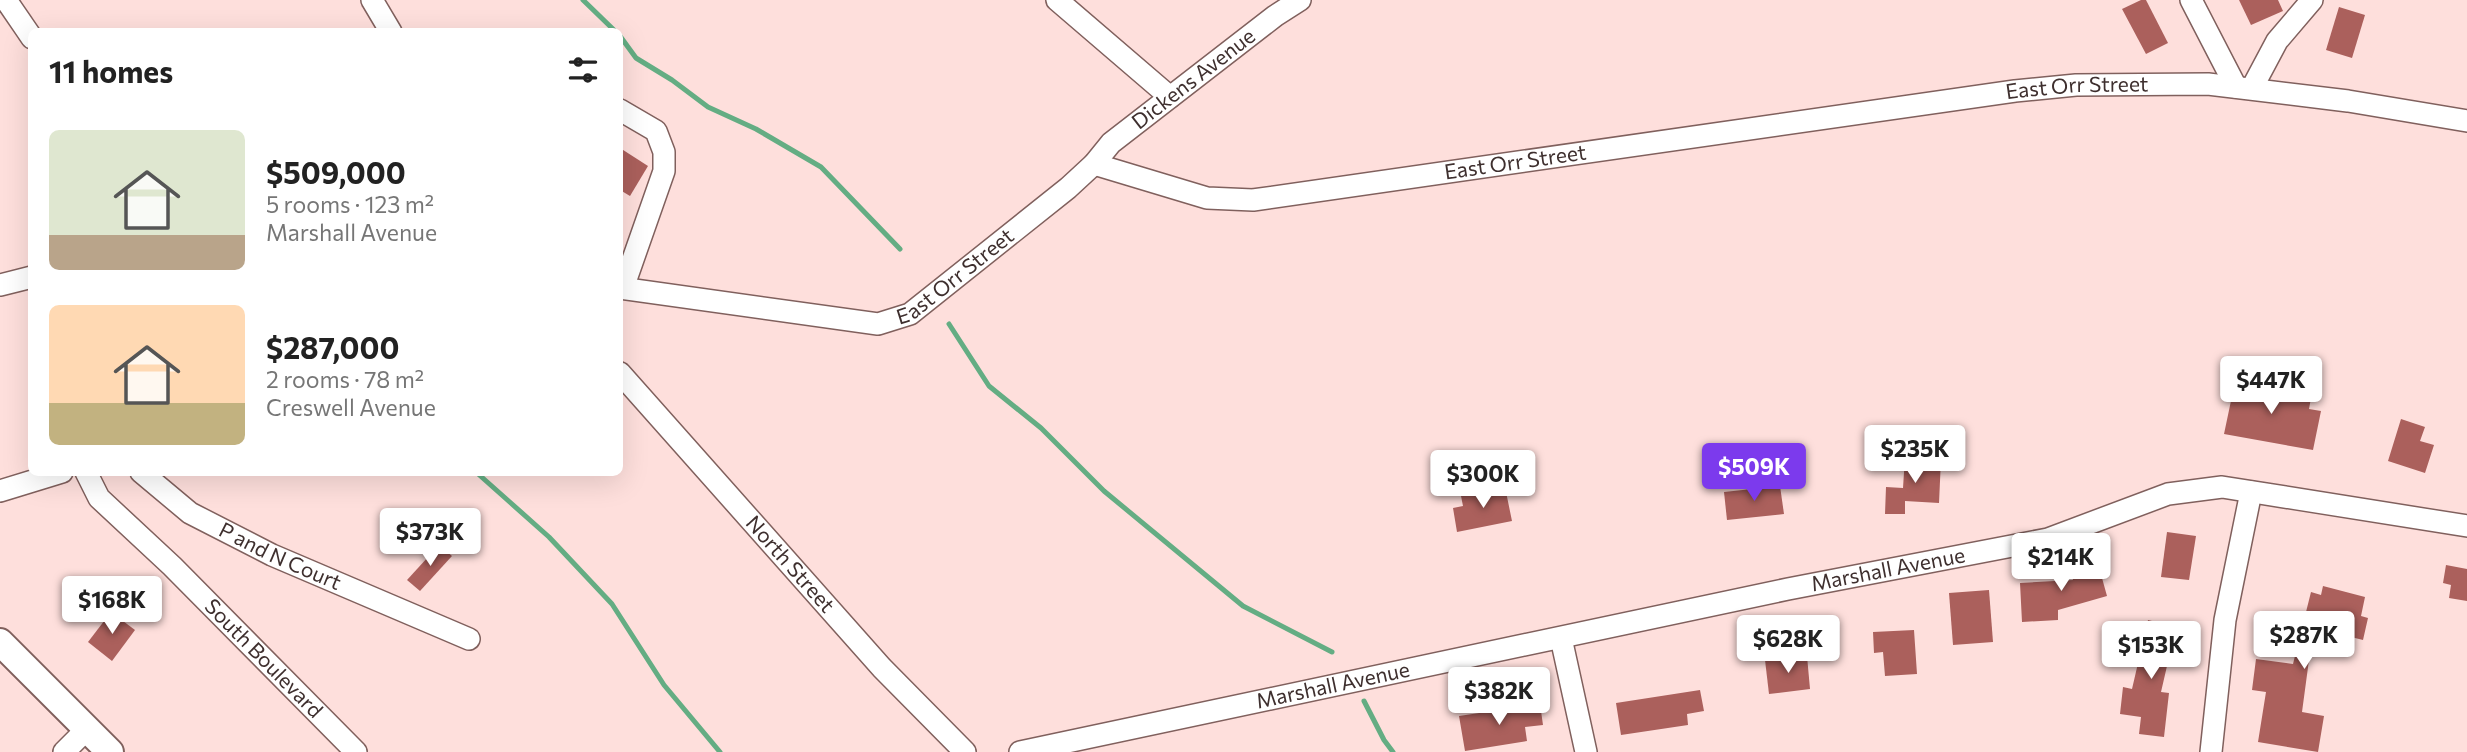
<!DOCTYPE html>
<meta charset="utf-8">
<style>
body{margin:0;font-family:Commissioner,sans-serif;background:#f2f2f2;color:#222;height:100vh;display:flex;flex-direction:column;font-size:26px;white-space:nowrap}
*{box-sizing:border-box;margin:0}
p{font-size:23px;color:#767676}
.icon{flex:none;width:38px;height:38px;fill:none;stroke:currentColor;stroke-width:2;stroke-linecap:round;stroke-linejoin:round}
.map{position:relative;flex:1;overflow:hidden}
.drawer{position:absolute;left:28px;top:28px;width:595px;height:448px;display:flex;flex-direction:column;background:#fff;border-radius:10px;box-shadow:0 7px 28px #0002}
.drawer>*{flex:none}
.price{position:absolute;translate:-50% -60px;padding:0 16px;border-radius:7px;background:#fff;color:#222;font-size:23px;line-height:46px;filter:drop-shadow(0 2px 4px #0008)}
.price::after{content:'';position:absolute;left:50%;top:42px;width:21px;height:16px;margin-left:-10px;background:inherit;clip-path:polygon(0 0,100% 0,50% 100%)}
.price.selected{background:#7c3aed;color:#fff}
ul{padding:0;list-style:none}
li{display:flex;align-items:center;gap:21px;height:175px;padding:0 21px}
li span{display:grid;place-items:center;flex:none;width:196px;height:140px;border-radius:10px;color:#555}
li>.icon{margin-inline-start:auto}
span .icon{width:84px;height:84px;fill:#fffc;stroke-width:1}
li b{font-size:30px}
h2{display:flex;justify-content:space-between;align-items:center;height:84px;padding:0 21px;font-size:30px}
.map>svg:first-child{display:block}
</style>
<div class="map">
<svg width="2467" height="752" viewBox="0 0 2467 752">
<rect width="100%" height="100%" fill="#fedfdc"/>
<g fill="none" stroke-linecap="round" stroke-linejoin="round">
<g stroke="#64ad83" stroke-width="5">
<polyline points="583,0 616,32"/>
<polyline points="620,36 636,58 672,80 708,107 756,129 821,167 900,249"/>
<polyline points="949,324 989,386 1041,428 1104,491 1243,606 1332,652"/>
<polyline points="476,472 549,537 612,604 664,685 720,752"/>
<polyline points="1364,701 1384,740 1393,752"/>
</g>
</g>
<g fill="#ab605c">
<polygon points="2141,0 2146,0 2168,43 2146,54 2122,9"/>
<polygon points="2239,0 2278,0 2283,11 2251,25"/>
<polygon points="2339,7 2365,15 2352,58 2326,50"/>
<polygon points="620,148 648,166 630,196 620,190"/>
<polygon points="2236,377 2264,383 2262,388 2311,398 2309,409 2321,411 2313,450 2224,434"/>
<polygon points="2401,419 2425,427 2420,441 2434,445 2425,473 2388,461"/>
<polygon points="1905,457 1941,459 1939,503 1905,501 1905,514 1885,514 1886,487 1903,488"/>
<polygon points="1780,486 1784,514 1727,520 1724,492"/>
<polygon points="1505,487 1512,521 1457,532 1453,508 1463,506 1461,496"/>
<polygon points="2167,532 2196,536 2189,580 2161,577"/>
<polygon points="439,545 452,556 420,591 407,580"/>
<polygon points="2097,560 2107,596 2058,610 2058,620 2022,622 2020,583 2073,580 2070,568"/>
<polygon points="2446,565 2467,569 2467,601 2449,598 2451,585 2443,583"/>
<polygon points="2323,586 2365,597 2361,616 2368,618 2363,640 2331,632 2326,649 2311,645 2302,712 2324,716 2318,752 2258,742 2266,692 2252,690 2256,659 2293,664 2311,592 2321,595"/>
<polygon points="1989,590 1993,642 1953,645 1949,593"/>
<polygon points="111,612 135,630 112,661 88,642"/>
<polygon points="2148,620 2176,627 2161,692 2169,693 2164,737 2139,734 2141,717 2120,714 2123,687 2132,689"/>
<polygon points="1914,630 1917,674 1885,676 1883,652 1874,653 1873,632"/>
<polygon points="1807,656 1810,689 1769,694 1765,660"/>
<polygon points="1700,690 1704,711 1687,714 1688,725 1621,735 1616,703"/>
<polygon points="1540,704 1543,725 1525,727 1527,741 1465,751 1459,716"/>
</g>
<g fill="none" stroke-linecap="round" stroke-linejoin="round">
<defs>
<g id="minor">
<polyline points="6,0 32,38"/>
<polyline points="372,0 391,32"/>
<polyline points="1057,0 1170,97"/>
<polyline points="2191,0 2236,87"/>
<polyline points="2252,88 2277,41 2312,0"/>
<polyline points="620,110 656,131 664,152 664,171 623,288"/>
<path id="s1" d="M1094,164L1207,198L1253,200L2015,91L2076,85L2208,84L2348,101L2467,121"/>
<polyline points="0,285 32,277"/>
<path id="s2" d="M620,288L878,324L910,314L1068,188L1094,164L1111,143L1275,16L1300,0"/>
<path id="s3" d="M620,373L882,668L965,752"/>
<path id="s4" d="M86,472L99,498L172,566L356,752"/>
<path id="s5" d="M141,472L190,513L272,555L469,639"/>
<polyline points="0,491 62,472"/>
<polyline points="1561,638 1586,752"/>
<polyline points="64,752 87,729"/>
<path id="s6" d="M1020,752L1788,589L2048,539L2168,494L2222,487L2467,526"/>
<polyline points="2211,752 2225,620 2251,492"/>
</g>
<polyline id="major" points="0,642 110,752"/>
</defs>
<use href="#minor" stroke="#80605d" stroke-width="24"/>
<use href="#major" stroke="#80605d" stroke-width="30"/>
<use href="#minor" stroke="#fff" stroke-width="21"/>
<use href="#major" stroke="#fff" stroke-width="26"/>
</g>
<g text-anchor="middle" stroke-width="7" stroke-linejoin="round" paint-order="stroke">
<g font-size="21" fill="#3e2f2e" stroke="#fff">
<text dy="7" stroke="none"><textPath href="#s2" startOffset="663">Dickens Avenue</textPath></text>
<text dy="7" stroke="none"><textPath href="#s1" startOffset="996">East Orr Street</textPath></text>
<text dy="7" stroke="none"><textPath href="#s1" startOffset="429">East Orr Street</textPath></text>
<text dy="7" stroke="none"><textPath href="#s2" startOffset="352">East Orr Street</textPath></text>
<text dy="7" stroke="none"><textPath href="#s5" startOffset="164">P and N Court</textPath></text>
<text dy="7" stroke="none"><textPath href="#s3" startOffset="256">North Street</textPath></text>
<text dy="7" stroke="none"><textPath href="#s6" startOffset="887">Marshall Avenue</textPath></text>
<text dy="7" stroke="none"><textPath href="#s4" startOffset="259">South Boulevard</textPath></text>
<text dy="7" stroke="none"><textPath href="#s6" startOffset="320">Marshall Avenue</textPath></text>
</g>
</g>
</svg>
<b class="price" style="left:2271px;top:416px">$447K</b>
<b class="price" style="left:1915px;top:485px">$235K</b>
<b class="price selected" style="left:1754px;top:503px">$509K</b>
<b class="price" style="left:1483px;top:510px">$300K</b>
<b class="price" style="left:430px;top:568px">$373K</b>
<b class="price" style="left:2061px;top:593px">$214K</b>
<b class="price" style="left:112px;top:636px">$168K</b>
<b class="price" style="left:2304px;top:671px">$287K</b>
<b class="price" style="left:1788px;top:675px">$628K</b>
<b class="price" style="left:2151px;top:681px">$153K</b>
<b class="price" style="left:1499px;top:727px">$382K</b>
<section class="drawer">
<h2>11 homes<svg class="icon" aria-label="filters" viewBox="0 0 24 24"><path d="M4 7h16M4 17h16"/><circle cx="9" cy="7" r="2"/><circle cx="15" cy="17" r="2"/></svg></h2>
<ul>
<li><span style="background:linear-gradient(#dfe7d0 75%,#b9a48a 0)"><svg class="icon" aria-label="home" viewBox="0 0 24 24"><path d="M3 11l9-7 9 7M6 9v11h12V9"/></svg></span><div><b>$509,000</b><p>5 rooms · 123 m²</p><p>Marshall Avenue</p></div></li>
<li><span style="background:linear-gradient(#ffd9b3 70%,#c2b280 0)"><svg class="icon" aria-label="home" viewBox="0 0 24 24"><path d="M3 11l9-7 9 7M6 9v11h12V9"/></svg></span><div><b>$287,000</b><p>2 rooms · 78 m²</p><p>Creswell Avenue</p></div></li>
</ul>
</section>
</div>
